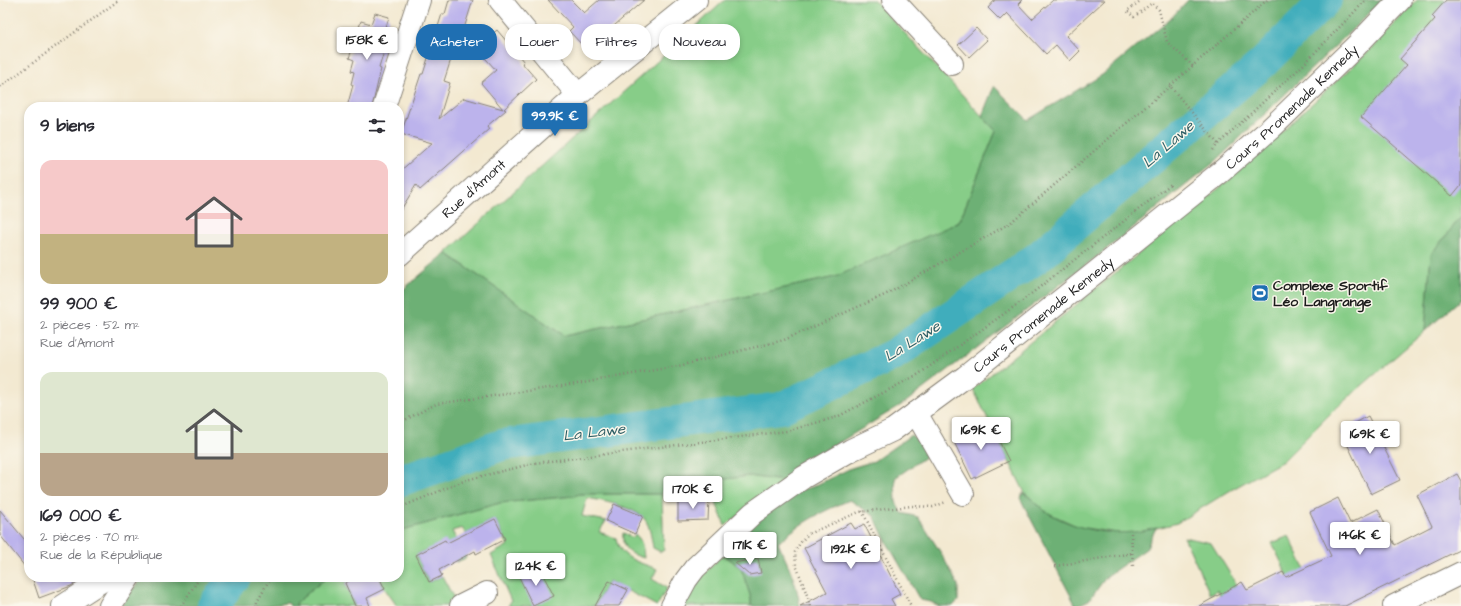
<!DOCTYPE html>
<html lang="fr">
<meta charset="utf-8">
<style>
body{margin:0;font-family:"Architects Daughter",sans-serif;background:#f2f2f3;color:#2b2b33;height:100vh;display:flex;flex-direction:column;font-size:15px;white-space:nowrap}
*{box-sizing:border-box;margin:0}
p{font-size:13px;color:#7c7c81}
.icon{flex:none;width:22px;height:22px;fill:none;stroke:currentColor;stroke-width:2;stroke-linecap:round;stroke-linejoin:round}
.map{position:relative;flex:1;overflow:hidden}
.side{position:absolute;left:24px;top:102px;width:380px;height:480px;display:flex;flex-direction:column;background:#fff;border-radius:16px;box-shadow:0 2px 6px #0003}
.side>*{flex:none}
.top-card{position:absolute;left:416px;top:24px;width:380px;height:36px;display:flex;gap:8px}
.price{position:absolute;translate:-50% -34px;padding:0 9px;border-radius:4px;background:#fff;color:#222;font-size:13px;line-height:26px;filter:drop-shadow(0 1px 2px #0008)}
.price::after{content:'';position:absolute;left:50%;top:24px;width:12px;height:9px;margin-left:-6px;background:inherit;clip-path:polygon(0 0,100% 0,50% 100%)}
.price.current{background:#1f6fb2;color:#fff}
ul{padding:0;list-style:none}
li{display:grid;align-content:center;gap:8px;height:212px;padding:0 16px}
li span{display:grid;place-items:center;height:124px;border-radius:12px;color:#555}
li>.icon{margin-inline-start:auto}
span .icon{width:72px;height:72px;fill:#fffc;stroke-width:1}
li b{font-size:17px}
h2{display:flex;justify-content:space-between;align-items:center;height:48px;padding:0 16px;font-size:17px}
.pill{padding:0 14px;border-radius:16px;background:#fff;box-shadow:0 2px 6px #0003;font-size:14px;line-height:36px}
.pill.current{background:#1f6fb2;color:#fff}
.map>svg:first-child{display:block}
</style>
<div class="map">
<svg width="1461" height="606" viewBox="0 0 1461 606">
<rect width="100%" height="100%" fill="#fbf7ec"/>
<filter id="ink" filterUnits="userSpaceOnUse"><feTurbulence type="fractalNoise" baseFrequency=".025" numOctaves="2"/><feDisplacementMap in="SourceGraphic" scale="8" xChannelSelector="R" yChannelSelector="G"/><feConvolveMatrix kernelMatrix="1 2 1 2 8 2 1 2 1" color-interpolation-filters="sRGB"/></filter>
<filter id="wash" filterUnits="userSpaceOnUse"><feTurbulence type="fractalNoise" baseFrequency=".012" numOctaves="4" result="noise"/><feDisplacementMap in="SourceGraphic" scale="16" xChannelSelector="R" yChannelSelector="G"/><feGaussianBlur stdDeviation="0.9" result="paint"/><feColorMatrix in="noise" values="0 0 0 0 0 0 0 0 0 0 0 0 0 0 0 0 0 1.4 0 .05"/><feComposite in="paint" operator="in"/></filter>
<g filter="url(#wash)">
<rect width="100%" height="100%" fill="#f3e9d1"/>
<g fill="#87cd88" stroke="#527452">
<polygon points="725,0 874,0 996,131 959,222 845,275 564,336 446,253"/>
<polygon points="1417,0 1461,0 1461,217 1431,254 1425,331 1335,409 1283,461 1231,490 1177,523 1141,532 1124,534 1079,527 1046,512 1034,501 1025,493 973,389 1229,180 1366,54"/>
<path d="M749,476L783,481L725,526C720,511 712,497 710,481Z"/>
<path d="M579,494H662L664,550L661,552L653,548C652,542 650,528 647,523C641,508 603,501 587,498L582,516L606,521L599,532L616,538C620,559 639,562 657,569L652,579L667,588L657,606L609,581L595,606H508L511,601L491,555L508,545L495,519L466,534L462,528L452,531L466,558L456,562L445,541L416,555L429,582L442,576L456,602L448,606H397L385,589L379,577H399V531L500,503L574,496Z"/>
<path d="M623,533L633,538L635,534C643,541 643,548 644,558C630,554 621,549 623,533Z"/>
<polygon points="1289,536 1311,581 1294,589 1272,543"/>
<polygon points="1184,537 1211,543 1237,585 1220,595 1218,590 1210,594"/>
<polygon points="723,554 741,568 751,598 751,606 682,606 698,581"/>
<polygon points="327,577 356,577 345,583 355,606 297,606 296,603"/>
</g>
<g fill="#6db074" stroke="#446648">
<polygon points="1188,0 1383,0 1216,161 1099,255 906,402 807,462 783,481 749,476 710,481 665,483 662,494 579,494 574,496 500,503 399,531 399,293 446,253 564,336 835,277 959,222 996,131 982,116 994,86 1028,120 1102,75 1173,16"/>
<polygon points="1461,217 1461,299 1425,331 1431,254"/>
<path d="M911,435L918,440L926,452L925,457L895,478L896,502L902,513L918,517L941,553L958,585V601L953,606H939L931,602L920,600L886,541L874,516L850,500C823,511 799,523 778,543C788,564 797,583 800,606H751V598L741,568L723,554L758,518L795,491L812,487L851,468L874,461Z"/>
<path d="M1023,493C1032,497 1038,507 1047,512C1080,532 1119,538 1156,528L1146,549L1107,576L1089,600L1076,606L1020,498Z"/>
<polygon points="142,577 327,577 296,603 297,606 290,606 288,603 264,606 120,606"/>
</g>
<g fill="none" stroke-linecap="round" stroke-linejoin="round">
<g stroke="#3fadbc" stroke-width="32">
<polyline points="399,481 502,445 781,408 893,355 1037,258 1263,63 1326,0"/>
<polyline points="213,606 235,577"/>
</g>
</g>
<g id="blocks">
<g fill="#bcb3ec">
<polygon points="449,0 473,0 456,54 453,53 444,81 450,83 439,119 464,98 503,109 481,83 496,70 476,48 497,30 524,62 522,63 536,79 504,109 506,110 487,126 489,129 420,190 416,185 399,213 399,172 432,143 401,134 421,74 423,74 442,14 445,14"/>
<polygon points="548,0 571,0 584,13 599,0 644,0 600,38 598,35 584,47 569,31 573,27"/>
<polygon points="995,0 1022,0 1018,4 1032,19 1053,0 1105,0 1066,36 1080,51 1070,61 1056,45 1046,54 1007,13 1000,20 988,8"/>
<polygon points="1446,0 1461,0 1461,185 1452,196 1361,117 1407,65 1400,59 1435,19 1432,16"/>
<polygon points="375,13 389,17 382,41 387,42 379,68 381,69 372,107 347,107 353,85 351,84 354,72 351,71 354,60 349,58 355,41 361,21 371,24"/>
<polygon points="976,28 987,40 969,57 958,45"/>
<polygon points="1368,416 1400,480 1371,494 1341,431"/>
<polygon points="990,423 1009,461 972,479 954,442"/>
<polygon points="1457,474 1461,481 1461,549 1345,606 1199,606 1242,582 1247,590 1283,572 1286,577 1331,556 1310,512 1338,498 1350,523 1378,509 1395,545 1432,526 1417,495"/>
<polygon points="678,499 709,499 708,520 678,521"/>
<polygon points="614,504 643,516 635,534 606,521"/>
<polygon points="0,510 29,545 29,572 0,535"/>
<polygon points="495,519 505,539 476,554 475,551 439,570 442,576 429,582 416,555 445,540 447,543"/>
<polygon points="851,523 855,529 864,524 900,594 891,599 895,606 800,606 827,592 804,548"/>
<polygon points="758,558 761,573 749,575 735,563"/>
<polygon points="539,567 554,596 533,606 519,577"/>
<polygon points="32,577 85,577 71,586 39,598"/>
<polygon points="356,577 379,577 385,589 367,598 370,606 355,606 345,583"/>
<polygon points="609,581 628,590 619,606 595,606"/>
</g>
</g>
</g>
<g filter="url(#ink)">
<use href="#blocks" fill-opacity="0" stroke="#888276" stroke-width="1"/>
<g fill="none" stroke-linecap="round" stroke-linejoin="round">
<defs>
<g id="minor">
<polyline points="500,0 578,95"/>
<polyline points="893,0 952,64"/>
<polyline points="384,107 419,0"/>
<path id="s1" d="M399,255L578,95L696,0"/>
<polyline points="916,413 963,494"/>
<polyline points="63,606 108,577"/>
<polyline points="110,606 129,577"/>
<polyline points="461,606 487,593"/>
<path id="s2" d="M672,606L686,580L695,568L753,513L804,477L851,450L893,430L965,377L1222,171L1270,129L1357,45L1400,0"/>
</g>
<polyline id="major" points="1394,606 1461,573"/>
</defs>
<use href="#minor" stroke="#888276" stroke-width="24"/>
<use href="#major" stroke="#888276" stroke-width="24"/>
<g stroke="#888276" stroke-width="2.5" stroke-dasharray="1 3" stroke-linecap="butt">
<polyline points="1139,2 1127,11 1134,17 1152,3 1159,10 1167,42 1193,66"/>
<polyline points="0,87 119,0"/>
<polyline points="1218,144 1302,66 1366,0"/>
<polyline points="1213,150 1218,144 1170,86 1267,0"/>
<polyline points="399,423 436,404 577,384 683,365 784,340 889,293 1010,223 1170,86"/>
<polyline points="399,508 466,480 535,463 787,431 837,417 919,374 1022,301 1171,184"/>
<polyline points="862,511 911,606"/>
<polyline points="1131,533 1133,566"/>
<polyline points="1055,566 1133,553"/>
<polyline points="181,606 200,577"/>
<polyline points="256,606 257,601 271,577"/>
<polyline points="811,606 796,565 795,552 800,543 808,534 859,512 912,506 933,507 946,502"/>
</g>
<use href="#minor" stroke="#fff" stroke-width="22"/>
<use href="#major" stroke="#fff" stroke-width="22"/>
</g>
</g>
<defs>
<symbol id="stadium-square" viewBox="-11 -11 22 22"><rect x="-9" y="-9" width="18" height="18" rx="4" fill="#1f6fb2" stroke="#fbf7ec"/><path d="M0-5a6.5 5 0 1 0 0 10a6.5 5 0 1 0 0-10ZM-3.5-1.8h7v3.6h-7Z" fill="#fff"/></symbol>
</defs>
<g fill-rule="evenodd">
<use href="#stadium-square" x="1250" y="283" width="20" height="20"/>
</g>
<g text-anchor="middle" stroke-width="3" stroke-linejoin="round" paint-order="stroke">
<g font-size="14" fill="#1c1c1c" stroke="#fbf7ec">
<text dy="5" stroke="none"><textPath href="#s2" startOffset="801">Cours Promenade Kennedy</textPath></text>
<text dy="5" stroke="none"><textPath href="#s1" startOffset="100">Rue d'Amont</textPath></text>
<text dy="5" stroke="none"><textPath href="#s2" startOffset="477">Cours Promenade Kennedy</textPath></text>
</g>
<g font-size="14" font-weight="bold" fill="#1c1c1c" stroke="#fbf7ec" text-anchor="start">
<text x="1273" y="290">Complexe Sportif<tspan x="1273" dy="16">Léo Langrange</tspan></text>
</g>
<g font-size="15" font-style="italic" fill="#2c5d64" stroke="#fbf7ec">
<text transform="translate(1168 144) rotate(-41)" y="5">La Lawe</text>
<text transform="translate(912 341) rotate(-32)" y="5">La Lawe</text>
<text transform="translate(594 432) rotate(-7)" y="5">La Lawe</text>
</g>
</g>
</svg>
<b class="price" style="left:367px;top:61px">158K €</b>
<b class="price current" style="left:555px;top:137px">99.9K €</b>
<b class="price" style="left:981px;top:451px">169K €</b>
<b class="price" style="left:1370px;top:455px">169K €</b>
<b class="price" style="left:693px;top:510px">170K €</b>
<b class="price" style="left:1360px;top:556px">146K €</b>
<b class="price" style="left:750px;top:566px">171K €</b>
<b class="price" style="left:851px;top:570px">192K €</b>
<b class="price" style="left:536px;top:587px">124K €</b>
<div class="top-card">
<a class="pill current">Acheter</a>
<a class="pill">Louer</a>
<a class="pill">Filtres</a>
<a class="pill">Nouveau</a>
</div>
<section class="side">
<h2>9 biens<svg class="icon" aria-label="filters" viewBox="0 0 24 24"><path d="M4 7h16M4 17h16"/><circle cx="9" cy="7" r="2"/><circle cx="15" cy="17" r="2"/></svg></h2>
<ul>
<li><span style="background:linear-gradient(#f6c9c9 60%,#c2b280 0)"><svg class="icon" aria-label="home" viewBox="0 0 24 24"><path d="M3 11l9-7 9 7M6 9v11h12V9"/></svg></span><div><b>99 900 €</b><p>2 pièces · 52 m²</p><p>Rue d'Amont</p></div></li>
<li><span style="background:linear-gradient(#dfe7d0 65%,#b9a48a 0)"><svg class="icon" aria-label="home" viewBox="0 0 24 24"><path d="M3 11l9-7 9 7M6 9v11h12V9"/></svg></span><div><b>169 000 €</b><p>2 pièces · 70 m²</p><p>Rue de la République</p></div></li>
</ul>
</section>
</div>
